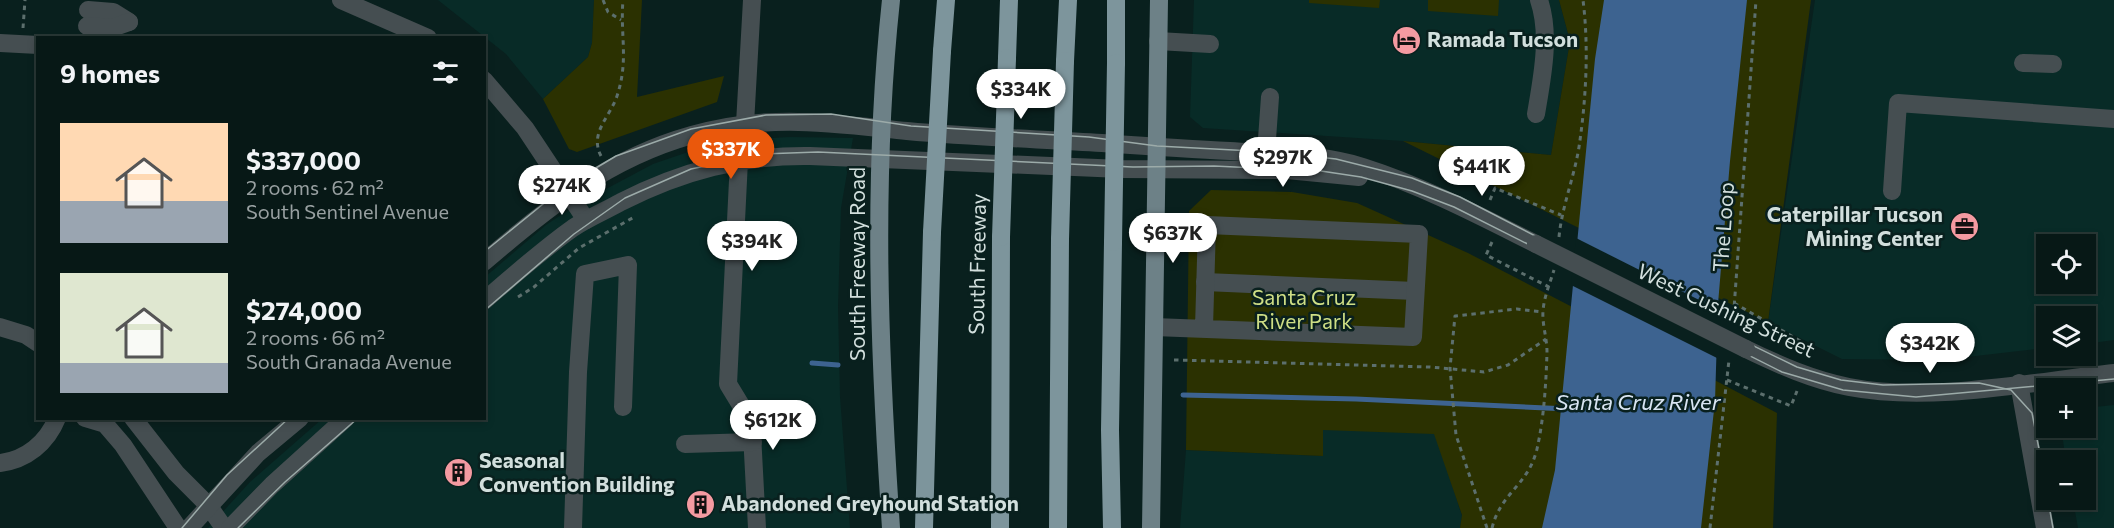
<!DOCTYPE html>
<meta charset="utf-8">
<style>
body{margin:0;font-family:Commissioner,sans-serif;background:#10211f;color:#f1f3f6;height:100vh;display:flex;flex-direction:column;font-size:22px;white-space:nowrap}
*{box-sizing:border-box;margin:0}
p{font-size:20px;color:#98a0a1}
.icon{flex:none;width:33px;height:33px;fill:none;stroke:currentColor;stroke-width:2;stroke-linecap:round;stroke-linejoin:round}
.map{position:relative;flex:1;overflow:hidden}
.panel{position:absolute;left:36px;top:36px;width:450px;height:384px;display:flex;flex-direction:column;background:#071816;border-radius:0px;box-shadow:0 3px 9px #0003,0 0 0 2px #283735}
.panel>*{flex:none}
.buttons{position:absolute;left:2036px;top:234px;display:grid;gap:12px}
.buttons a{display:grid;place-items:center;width:60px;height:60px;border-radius:0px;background:#071816;box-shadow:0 3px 9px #0003,0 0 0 2px #283735;font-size:30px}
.price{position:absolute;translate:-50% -51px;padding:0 14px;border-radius:21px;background:#fff;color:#222;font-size:20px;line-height:39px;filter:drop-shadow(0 2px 3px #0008)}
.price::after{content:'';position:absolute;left:50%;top:36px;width:18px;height:14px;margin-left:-9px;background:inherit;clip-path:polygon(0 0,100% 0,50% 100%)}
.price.active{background:#ea580c;color:#fff}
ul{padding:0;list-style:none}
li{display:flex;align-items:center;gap:18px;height:150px;padding:0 24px}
li span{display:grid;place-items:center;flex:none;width:168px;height:120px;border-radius:0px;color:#555}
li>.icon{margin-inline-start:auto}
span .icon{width:72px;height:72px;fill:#fffc;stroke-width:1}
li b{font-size:26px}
h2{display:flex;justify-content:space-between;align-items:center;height:72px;padding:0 24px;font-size:26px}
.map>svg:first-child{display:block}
</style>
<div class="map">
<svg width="2114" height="528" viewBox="0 0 2114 528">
<rect width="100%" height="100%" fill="#09201e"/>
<g fill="#082b27" fill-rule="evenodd">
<polygon points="438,0 594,0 592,43 588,57 543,99 506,54"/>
<polygon points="1194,0 1559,0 1570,41 1551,155 1403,141 1203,128 1190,117"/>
<path d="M1815,0H2114V340L2085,344V316H2046V348L1941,360L1842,359L1768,322ZM2046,244H2085V284H2046Z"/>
<polygon points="790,137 853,138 841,208 838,307 840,397 850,528 208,528 250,482 322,419 484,418 485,277 546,225 576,205 653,164 694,150 737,140"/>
<polygon points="2114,405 2114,528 2078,528 2073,500 2085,500 2085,460 2066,460 2061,428 2085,428 2085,408"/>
<polygon points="1323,424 1436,433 1462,516 1460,528 1180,528 1186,450 1323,456"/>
</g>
<g fill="#2b3101">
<polygon points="594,0 642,0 637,97 724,76 717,102 577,152 569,149 543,99 588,57 592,43"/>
<polygon points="1309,0 1380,0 1379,8 1309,3"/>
<polygon points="1428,0 1499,0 1498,16 1428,11"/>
<polygon points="1559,0 1811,0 1768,322 1710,294 1703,374 1777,413 1773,528 1460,528 1462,515 1434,434 1323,430 1323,456 1186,450 1189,211 1211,190 1292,192 1357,203 1468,253 1665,355 1589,233 1403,141 1551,155 1570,41"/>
</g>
<polygon fill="#3d6390" points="1604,0 1747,0 1730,161 1718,304 1715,401 1701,528 1542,528 1555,470 1595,59"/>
<polygon fill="#09201e" points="1576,238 1721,311 1719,359 1571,285"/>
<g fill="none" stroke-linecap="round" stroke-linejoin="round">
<g stroke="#3d6390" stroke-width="5">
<polyline points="812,363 838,365"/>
<polyline points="1183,395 1356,399 1568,409"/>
</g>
<g stroke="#5c6f6d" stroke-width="3" stroke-dasharray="4.5 4.5" stroke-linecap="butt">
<polyline points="603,0 608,12 621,20"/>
<polyline points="23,28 25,0"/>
<path d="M601,156C589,133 610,117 617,96C629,60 620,36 623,0"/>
<polyline points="1490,200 1495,188 1561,215"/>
<path d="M1559,237C1562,206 1574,178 1579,147C1586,100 1589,48 1583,0"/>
<polyline points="1492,242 1486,255 1549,287"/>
<polyline points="518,297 534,287 579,248 636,216"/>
<polyline points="1734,303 1802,342 1798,351"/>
<polyline points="1733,323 1756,0"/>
<polyline points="1174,360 1430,367 1484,372 1508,365 1546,339"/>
<polyline points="1727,380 1791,406 1797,391"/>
<polyline points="1487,528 1456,435 1450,368 1455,316 1517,309 1543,312"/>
<path d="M1492,528C1501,492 1528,486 1537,449C1544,418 1546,384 1547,352C1547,338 1542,324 1543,311C1544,297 1550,283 1554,270"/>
<polyline points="1710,528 1729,360"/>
</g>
<g stroke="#454e51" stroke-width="18">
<polyline points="341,0 428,38"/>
<polyline points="88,10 113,12 129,22"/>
<polyline points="87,26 112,28 129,22"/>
<polyline points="1158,41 1210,44"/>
<polyline points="0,43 38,45"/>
<polyline points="2023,63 2053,64"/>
<polyline points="484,80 525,128 586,220"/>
<path d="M1536,114C1542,78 1551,35 1539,0"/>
<polyline points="745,124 752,0"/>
<polyline points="1266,153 1270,97"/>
<polyline points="739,160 728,384 745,412 752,434 757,528"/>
<polyline points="1892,191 1898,103 2114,119"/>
<path d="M484,262C548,207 609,158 692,135C769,113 830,123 907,131C972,137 1037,139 1102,143C1145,146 1188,149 1230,151C1274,154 1321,154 1363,167C1423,186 1480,216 1536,244"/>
<polyline points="1205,282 1415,291"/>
<path d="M484,301C513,276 542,250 573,228C588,218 605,211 621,202C682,171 742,155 810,156L1121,169L1287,170L1359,177"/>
<polyline points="0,327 26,335 38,343"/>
<polyline points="1154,327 1413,337 1419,234 1207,225 1204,328"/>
<path d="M1746,349C1779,365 1813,380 1849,387C1930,403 2031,382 2114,373"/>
<polyline points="2019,383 2045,528"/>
<polyline points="85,418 105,424 123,445 178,528"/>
<polyline points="133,418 176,473 208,505 224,528"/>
<polyline points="685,444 753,442"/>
<path d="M0,463C26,460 47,443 57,418"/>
<polyline points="189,528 258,453 300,418"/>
<polyline points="230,528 272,485 346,418"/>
<polyline points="573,528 578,372 585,274 628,265 623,407"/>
</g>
<g stroke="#6d8187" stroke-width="18">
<path d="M891,0C872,177 879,351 891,528"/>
<polyline points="1151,528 1159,0"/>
</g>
<g stroke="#7d959c" stroke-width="18">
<polyline points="1116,0 1116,63"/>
<polyline points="942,51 946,0"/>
<polyline points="1007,58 1009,0"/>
<polyline points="1065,61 1068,0"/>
<polyline points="924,528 932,232"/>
<polyline points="1000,528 1001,237"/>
<polyline points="1058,528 1060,239"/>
<polyline points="1112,528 1110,430 1113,242"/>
</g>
<g stroke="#9caba9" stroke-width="1.5">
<polyline points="484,252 564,187 616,156 691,129 766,115 831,114 911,126 1089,137 1157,146 1274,152 1336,159 1412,178 1460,197 1659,300 1797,367 1841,380 1883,385 1979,383 2011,390 2032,413 2046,485"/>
<polyline points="484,311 574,234 625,198 691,169 762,154 818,152 1133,167 1214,166 1321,171 1361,177 1412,191 1454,207 1782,372 1843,390 1916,397 2114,379"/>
<polyline points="2048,500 2053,528"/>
<polyline points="182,528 227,475 289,418"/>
<polyline points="238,528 285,482 358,418"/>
</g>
<polyline stroke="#454e51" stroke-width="18" points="1536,244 1746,349"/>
<g stroke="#7d959c" stroke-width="18">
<polyline points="932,232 942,51"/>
<polyline points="1001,237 1007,58"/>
<polyline points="1060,239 1065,61"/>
<polyline points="1113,242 1116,63"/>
</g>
</g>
<defs>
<symbol id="hotel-disc" viewBox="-11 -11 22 22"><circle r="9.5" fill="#f49aa1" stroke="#09201e"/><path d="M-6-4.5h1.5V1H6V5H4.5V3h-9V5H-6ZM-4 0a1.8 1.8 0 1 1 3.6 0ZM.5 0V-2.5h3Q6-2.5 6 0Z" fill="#111"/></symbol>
<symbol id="office-disc" viewBox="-11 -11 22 22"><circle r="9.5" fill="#f49aa1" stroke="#09201e"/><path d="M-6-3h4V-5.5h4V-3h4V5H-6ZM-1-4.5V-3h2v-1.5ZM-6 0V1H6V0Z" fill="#111"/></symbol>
<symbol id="building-disc" viewBox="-11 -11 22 22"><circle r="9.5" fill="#f49aa1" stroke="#09201e"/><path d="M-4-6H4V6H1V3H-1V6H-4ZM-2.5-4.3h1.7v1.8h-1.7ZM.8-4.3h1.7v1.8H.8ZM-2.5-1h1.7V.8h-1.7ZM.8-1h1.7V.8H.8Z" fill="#111"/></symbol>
</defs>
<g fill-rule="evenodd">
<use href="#hotel-disc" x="1390" y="24" width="33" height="33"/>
<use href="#office-disc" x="1948" y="210" width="33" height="33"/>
<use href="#building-disc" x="442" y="456" width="33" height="33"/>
<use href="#building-disc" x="684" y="488" width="33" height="33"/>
</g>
<g text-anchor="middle" stroke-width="5" stroke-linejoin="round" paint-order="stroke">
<g font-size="21" font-weight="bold" fill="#d2dfdd" stroke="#09201e" text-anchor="start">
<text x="1427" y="47">Ramada Tucson</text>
<text x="1943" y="222" text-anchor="end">Caterpillar Tucson<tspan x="1943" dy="24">Mining Center</tspan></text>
<text x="479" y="468">Seasonal<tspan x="479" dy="24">Convention Building</tspan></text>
<text x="721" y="511">Abandoned Greyhound Station</text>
</g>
<g font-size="21" fill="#d2dfdd" stroke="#09201e">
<text transform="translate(1724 227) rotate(-86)" y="7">The Loop</text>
<text transform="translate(858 264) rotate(-90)" y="7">South Freeway Road</text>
<text transform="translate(978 264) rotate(-89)" y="7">South Freeway</text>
<text transform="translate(1726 311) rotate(25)" y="7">West Cushing Street</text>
</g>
<g font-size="21" fill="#cede85" stroke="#09201e">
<text x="1304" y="305">Santa Cruz<tspan x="1304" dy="24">River Park</tspan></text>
</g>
<g font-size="22" font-style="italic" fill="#d9e5f3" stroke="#09201e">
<text x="1638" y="410">Santa Cruz River</text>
</g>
</g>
</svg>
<div class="buttons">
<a><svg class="icon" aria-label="locate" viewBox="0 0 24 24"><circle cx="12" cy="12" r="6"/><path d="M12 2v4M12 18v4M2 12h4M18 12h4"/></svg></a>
<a><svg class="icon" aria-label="layers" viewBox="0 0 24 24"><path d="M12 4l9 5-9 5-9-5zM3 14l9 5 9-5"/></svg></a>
<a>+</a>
<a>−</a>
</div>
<b class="price" style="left:1021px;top:120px">$334K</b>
<b class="price active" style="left:731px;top:180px">$337K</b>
<b class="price" style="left:1283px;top:188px">$297K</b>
<b class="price" style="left:1482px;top:197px">$441K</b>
<b class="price" style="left:562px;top:216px">$274K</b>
<b class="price" style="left:1173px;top:264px">$637K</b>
<b class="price" style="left:752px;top:272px">$394K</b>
<b class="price" style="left:1930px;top:374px">$342K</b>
<b class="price" style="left:773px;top:451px">$612K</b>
<section class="panel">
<h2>9 homes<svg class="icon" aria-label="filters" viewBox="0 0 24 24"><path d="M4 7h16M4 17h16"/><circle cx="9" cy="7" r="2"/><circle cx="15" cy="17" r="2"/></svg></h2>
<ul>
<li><span style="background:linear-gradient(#ffd9b3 65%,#9aa5b1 0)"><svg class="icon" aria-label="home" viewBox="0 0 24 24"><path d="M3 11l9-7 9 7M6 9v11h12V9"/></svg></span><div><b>$337,000</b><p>2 rooms · 62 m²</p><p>South Sentinel Avenue</p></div></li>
<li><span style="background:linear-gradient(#dfe7d0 75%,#9aa5b1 0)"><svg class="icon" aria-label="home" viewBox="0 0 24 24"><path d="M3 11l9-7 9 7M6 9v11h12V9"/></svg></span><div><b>$274,000</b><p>2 rooms · 66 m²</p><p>South Granada Avenue</p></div></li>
</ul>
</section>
</div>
